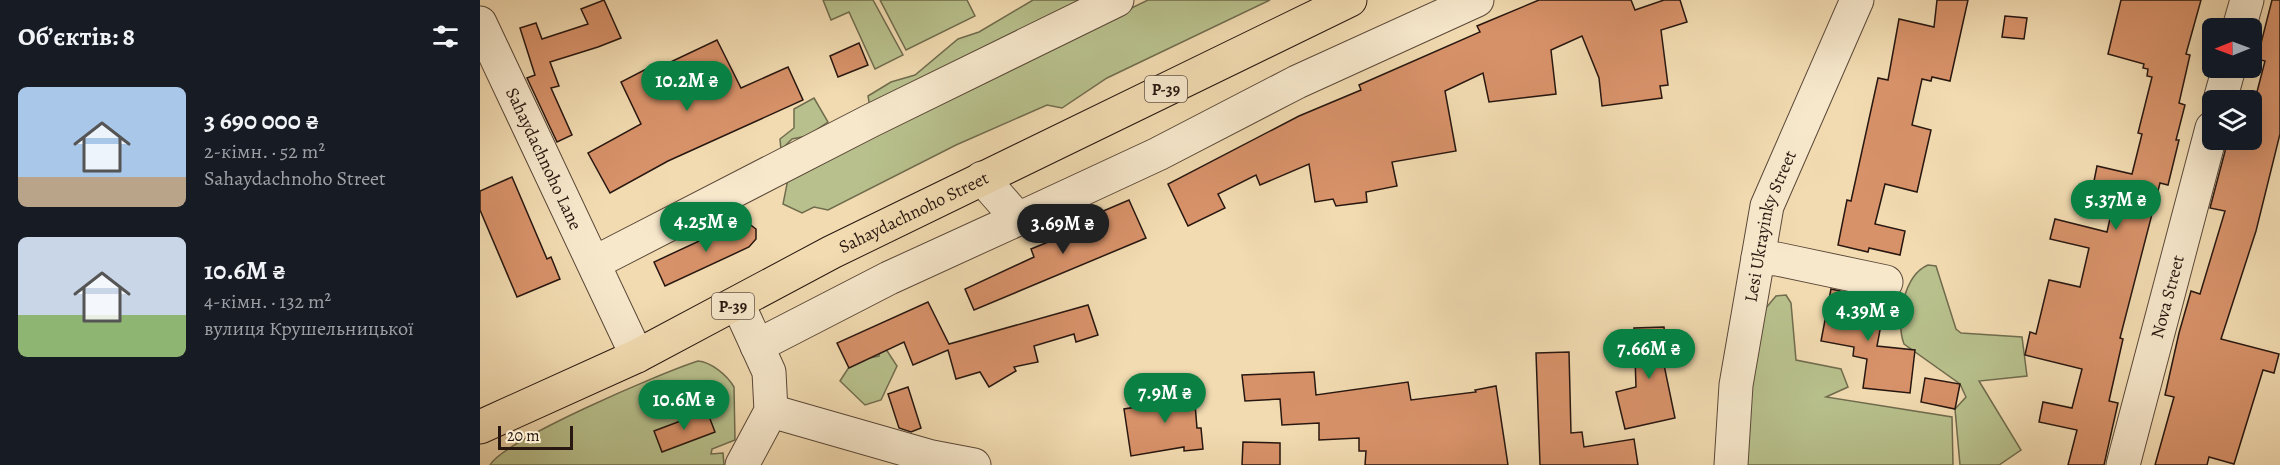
<!DOCTYPE html>
<html lang="uk">
<meta charset="utf-8">
<style>
body{margin:0;font-family:Alegreya,serif;background:#242831;color:#f1f3f6;height:100vh;display:flex;flex-direction:column;font-size:22px;white-space:nowrap}
*{box-sizing:border-box;margin:0}
p{font-size:20px;color:#9ea1a6}
.icon{flex:none;width:33px;height:33px;fill:none;stroke:currentColor;stroke-width:2;stroke-linecap:round;stroke-linejoin:round}
.map{position:relative;flex:1;overflow:hidden}
.panel{display:flex;flex-direction:column;background:#171b24;width:480px}
.panel>*{flex:none}
.needle{width:39px;rotate:269deg}
.fabs{position:absolute;left:1722px;top:18px;display:grid;gap:12px}
.fabs a{display:grid;place-items:center;width:60px;height:60px;border-radius:9px;background:#171b24;box-shadow:0 6px 24px #0002;font-size:30px}
.scale{position:absolute;left:18px;bottom:15px;width:75px;box-sizing:border-box;padding-left:6px;border:3px solid #271710;border-top:0;font-size:16px;line-height:21px;white-space:nowrap;color:#271710;-webkit-text-stroke:4px #f7e8cc;paint-order:stroke}
.price{position:absolute;translate:-50% -51px;padding:0 14px;border-radius:21px;background:#0b8043;color:#fff;font-size:20px;line-height:39px;filter:drop-shadow(0 2px 3px #0008)}
.price::after{content:'';position:absolute;left:50%;top:36px;width:18px;height:14px;margin-left:-9px;background:inherit;clip-path:polygon(0 0,100% 0,50% 100%)}
.price.active{background:#222;color:#fff}
ul{padding:0;list-style:none}
li{display:flex;align-items:center;gap:18px;height:150px;padding:0 18px}
li span{display:grid;place-items:center;flex:none;width:168px;height:120px;border-radius:9px;color:#555}
li>.icon{margin-inline-start:auto}
span .icon{width:72px;height:72px;fill:#fffc;stroke-width:1}
li b{font-size:26px}
h2{display:flex;justify-content:space-between;align-items:center;height:72px;padding:0 18px;font-size:26px}
main{display:flex;flex:1;min-height:0}
.map>svg:first-child{display:block}
</style>
<main>
<section class="panel">
<h2>Об’єктів: 8<svg class="icon" aria-label="filters" viewBox="0 0 24 24"><path d="M4 7h16M4 17h16"/><circle cx="9" cy="7" r="2"/><circle cx="15" cy="17" r="2"/></svg></h2>
<ul>
<li><span style="background:linear-gradient(#a9c7e8 75%,#b9a48a 0)"><svg class="icon" aria-label="home" viewBox="0 0 24 24"><path d="M3 11l9-7 9 7M6 9v11h12V9"/></svg></span><div><b>3 690 000 ₴</b><p>2-кімн. · 52 m²</p><p>Sahaydachnoho Street</p></div></li>
<li><span style="background:linear-gradient(#c9d6e8 65%,#8fb573 0)"><svg class="icon" aria-label="home" viewBox="0 0 24 24"><path d="M3 11l9-7 9 7M6 9v11h12V9"/></svg></span><div><b>10.6M ₴</b><p>4-кімн. · 132 m²</p><p>вулиця Крушельницької</p></div></li>
</ul>
</section>
<div class="map">
<svg width="1800" height="465" viewBox="0 0 1800 465">
<rect width="100%" height="100%" fill="#f2dbb1"/>
<filter id="stains"><feTurbulence type="fractalNoise" baseFrequency=".00333" numOctaves="4"/><feColorMatrix values="0 0 0 0 .2 0 0 0 0 .09 0 0 0 0 .02 0 0 0 .5 -.17"/></filter>
<radialGradient id="worn" r=".72"><stop offset=".6" stop-color="#630" stop-opacity="0"/><stop offset="1" stop-color="#630" stop-opacity=".3"/></radialGradient>
<g fill="#b8c18d" stroke="#706c4e" stroke-width="1.5">
<polygon points="343,0 393,0 423,55 395,69 369,12 351,20"/>
<polygon points="400,0 487,0 495,16 426,50"/>
<polygon points="553,0 622,0 390,108 388,96 411,82 435,75 478,39 499,32"/>
<polygon points="668,0 790,0 627,78 582,108 567,105 476,145 348,210 334,207 322,213 303,204 309,174"/>
<polygon points="334,98 348,122 327,136 312,139 301,150 300,139 314,128 314,109"/>
<path d="M1448,265L1456,266L1476,329L1481,333L1542,337L1547,376L1499,381L1541,450L1519,465H1480L1475,409L1486,397L1480,384L1424,344C1415,321 1424,275 1448,265Z"/>
<polygon points="1306,295 1311,303 1316,360 1361,369 1368,387 1346,397 1472,417 1473,465 1255,465 1269,328 1296,296"/>
<polygon points="400,340 417,366 401,400 385,405 360,381 373,361 399,356"/>
<path d="M218,361C231,362 247,375 254,387L255,440L232,449L231,454L243,453L244,465H10C24,440 183,372 218,361Z"/>
</g>
<g fill="#d8926a" stroke="#271710" stroke-width="1.5">
<polygon points="124,0 141,38 118,47 70,62 79,86 71,88 92,135 77,142 47,78 55,75 40,28 56,23 62,39 108,24 101,9"/>
<polygon points="1059,0 1151,0 1155,10 1184,0 1200,0 1207,22 1181,30 1188,85 1180,86 1182,98 1122,106 1119,78 1102,36 1071,50 1076,94 1009,102 1003,73 965,91 976,151 912,162 917,186 886,192 887,202 856,206 853,199 835,202 829,164 780,185 776,175 738,194 745,208 708,226 688,184 819,116 881,90 879,85 1000,32 997,26"/>
<polygon points="1457,0 1488,0 1470,81 1452,77 1451,81 1442,79 1432,125 1451,130 1437,192 1405,184 1395,224 1425,231 1420,255 1389,248 1388,252 1358,245 1367,200 1371,201 1398,78 1408,80 1419,19 1454,27"/>
<polygon points="1641,0 1721,0 1706,54 1710,55 1699,103 1705,105 1696,140 1699,140 1688,185 1680,183 1640,338 1643,339 1629,401 1638,403 1624,465 1588,465 1597,430 1559,422 1563,402 1592,408 1602,369 1545,355 1550,332 1556,334 1569,280 1600,287 1609,248 1570,239 1575,219 1627,232 1636,192 1613,186 1617,166 1652,174 1662,134 1658,133 1672,77 1667,76 1668,69 1663,68 1664,64 1628,54"/>
<polygon points="1792,0 1800,0 1800,134 1776,231 1741,339 1799,354 1794,373 1783,370 1754,464 1729,457 1727,465 1675,465 1694,397 1685,395 1699,333 1711,291 1720,294 1745,211 1730,208 1748,140 1772,140 1772,111 1785,61 1777,59"/>
<polygon points="1525,16 1547,18 1544,39 1522,37"/>
<polygon points="237,40 261,88 308,67 323,100 188,161 130,193 108,153 161,124 141,82 176,64 178,68"/>
<polygon points="379,43 388,65 358,77 350,56"/>
<polygon points="32,177 67,259 71,257 80,279 37,297 0,210 0,191"/>
<polygon points="649,200 666,238 494,310 485,289 554,257 551,249 617,222 614,215"/>
<polygon points="258,223 268,223 276,229 276,239 269,247 185,286 174,262"/>
<polygon points="1351,289 1396,299 1394,307 1399,308 1397,313 1403,314 1397,346 1435,350 1430,393 1383,388 1387,359 1373,356 1374,347 1341,341"/>
<polygon points="448,302 469,344 608,305 618,335 596,342 594,334 554,346 558,362 534,367 536,371 509,387 500,372 476,379 468,350 433,365 424,342 369,368 357,343"/>
<polygon points="1184,327 1185,339 1193,338 1194,364 1184,365 1195,418 1145,429 1136,392 1156,387 1154,328"/>
<polygon points="1089,352 1091,433 1102,432 1104,447 1154,439 1158,465 1060,465 1056,353"/>
<polygon points="834,372 836,395 928,382 931,400 996,392 995,390 1016,386 1028,465 885,465 886,451 879,451 879,438 839,440 839,423 802,425 800,399 765,401 762,375"/>
<polygon points="1445,378 1480,384 1475,409 1441,402"/>
<polygon points="713,380 717,428 721,428 723,449 704,451 704,447 651,456 644,409 695,401 693,382"/>
<polygon points="428,387 441,428 431,432 419,428 408,394"/>
<polygon points="227,411 235,432 182,452 174,431"/>
<polygon points="763,442 800,443 800,465 762,465"/>
</g>
<g fill="none" stroke-linecap="round" stroke-linejoin="round">
<defs>
<g id="minor">
<path id="s1" d="M0,23L157,356"/>
<polyline points="1759,28 1767,0"/>
<polyline points="1740,100 1749,68"/>
<polyline points="502,178 538,219 678,154 817,82 997,0"/>
<polyline points="1278,258 1297,259 1406,282"/>
<polyline points="114,263 390,121 637,0"/>
<polyline points="258,304 289,372 291,411 262,465"/>
<polyline points="277,346 409,278 538,219"/>
<polyline points="291,411 452,457 494,465"/>
<path id="s2" d="M1251,465L1256,385L1287,206L1377,0"/>
<path id="s3" d="M1643,465L1732,128"/>
</g>
<g id="major">
<path id="s4" d="M0,427L157,356L352,252L870,0"/>
</g>
</defs>
<use href="#minor" stroke="#5a4838" stroke-width="35"/>
<use href="#major" stroke="#271710" stroke-width="35"/>
<use href="#minor" stroke="#f7e8cc" stroke-width="33"/>
<use href="#major" stroke="#f2dbb1" stroke-width="33"/>
</g>
<g text-anchor="middle" stroke-width="5" stroke-linejoin="round" paint-order="stroke">
<g fill="#f7e8cc" stroke="#655648" stroke-width="1.5">
<rect x="665" y="76" width="42" height="26" rx="4.5"/>
<rect x="232" y="293" width="42" height="26" rx="4.5"/>
</g>
<g font-size="16" font-weight="bold" fill="#271710">
<text x="686" y="95">Р-39</text>
<text x="253" y="312">Р-39</text>
</g>
<g font-size="18" fill="#271710" stroke="#f7e8cc">
<text dy="6" stroke="none"><textPath href="#s1" startOffset="150">Sahaydachnoho Lane</textPath></text>
<text dy="6" stroke="none"><textPath href="#s4" startOffset="484">Sahaydachnoho Street</textPath></text>
<text dy="6" stroke="none"><textPath href="#s2" startOffset="243">Lesi Ukrayinky Street</textPath></text>
<text dy="6" stroke="none"><textPath href="#s3" startOffset="174">Nova Street</textPath></text>
</g>
</g>
<rect width="100%" height="100%" filter="url(#stains)"/>
<rect width="100%" height="100%" fill="url(#worn)"/>
</svg>
<div class="fabs">
<a><svg class="needle" viewBox="-14 -14 28 28"><path d="M0-13l5 13h-10z" fill="#e53935"/><path d="M0 13l5-13h-10z" fill="#9ea1a6"/></svg></a>
<a><svg class="icon" aria-label="layers" viewBox="0 0 24 24"><path d="M12 4l9 5-9 5-9-5zM3 14l9 5 9-5"/></svg></a>
</div>
<div class="scale">20 m</div>
<b class="price" style="left:207px;top:112px">10.2M ₴</b>
<b class="price" style="left:1636px;top:231px">5.37M ₴</b>
<b class="price" style="left:226px;top:253px">4.25M ₴</b>
<b class="price active" style="left:583px;top:255px">3.69M ₴</b>
<b class="price" style="left:1388px;top:342px">4.39M ₴</b>
<b class="price" style="left:1169px;top:380px">7.66M ₴</b>
<b class="price" style="left:685px;top:424px">7.9M ₴</b>
<b class="price" style="left:204px;top:431px">10.6M ₴</b>
</div>
</main>
